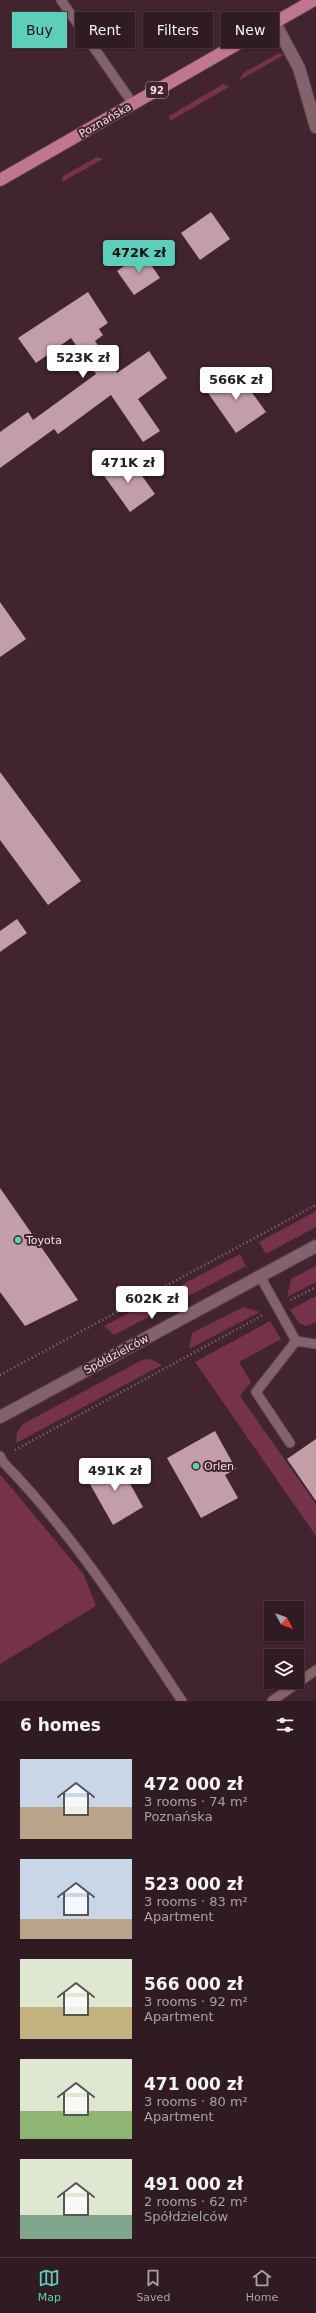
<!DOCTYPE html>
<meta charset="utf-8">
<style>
body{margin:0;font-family:"DejaVu Sans",sans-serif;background:#39242a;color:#f1f3f6;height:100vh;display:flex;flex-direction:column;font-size:15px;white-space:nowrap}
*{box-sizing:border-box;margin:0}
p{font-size:13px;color:#a8a1a5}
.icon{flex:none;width:22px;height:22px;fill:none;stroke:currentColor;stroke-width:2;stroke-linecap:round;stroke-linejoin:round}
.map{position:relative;height:1701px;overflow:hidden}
.details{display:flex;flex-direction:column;background:#311b22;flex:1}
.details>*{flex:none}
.banner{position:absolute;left:12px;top:12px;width:292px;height:36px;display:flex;gap:8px}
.needle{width:26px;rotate:131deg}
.tools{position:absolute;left:264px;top:1601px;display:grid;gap:8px}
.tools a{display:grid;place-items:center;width:40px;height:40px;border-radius:0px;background:#311b22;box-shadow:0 1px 3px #0004,0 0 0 1px #4c3940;font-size:20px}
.price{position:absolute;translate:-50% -34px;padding:0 9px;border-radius:4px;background:#fff;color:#222;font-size:13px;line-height:26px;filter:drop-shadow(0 1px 2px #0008)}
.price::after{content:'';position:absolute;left:50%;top:24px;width:12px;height:9px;margin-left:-6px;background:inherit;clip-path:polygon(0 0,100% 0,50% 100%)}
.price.selected{background:#5dceb9;color:#111}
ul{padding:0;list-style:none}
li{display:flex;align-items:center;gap:12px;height:100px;padding:0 20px}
li span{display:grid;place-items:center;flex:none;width:112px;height:80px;border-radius:0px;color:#555}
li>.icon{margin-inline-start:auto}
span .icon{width:48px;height:48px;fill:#fffc;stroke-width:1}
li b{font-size:17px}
h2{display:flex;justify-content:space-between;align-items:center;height:48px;padding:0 20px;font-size:17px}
.pill{padding:0 14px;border-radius:0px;background:#311b22;box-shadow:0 1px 3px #0004,0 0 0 1px #4c3940;font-size:14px;line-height:36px}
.pill.selected{background:#5dceb9;color:#111}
.tab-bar{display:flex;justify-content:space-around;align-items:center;height:56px;border-top:1px solid #4c3940;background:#311b22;font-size:11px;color:#a8a1a5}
.tab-bar a{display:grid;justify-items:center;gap:2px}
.tab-bar .selected{color:#5dceb9}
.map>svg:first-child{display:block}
</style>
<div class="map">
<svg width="316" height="1701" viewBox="0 0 316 1701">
<rect width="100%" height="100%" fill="#41242d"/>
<g fill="#76324b">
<polygon points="279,53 284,55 240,80 243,73"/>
<polygon points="223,84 229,87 170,121 169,116"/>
<polygon points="97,157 103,159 62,182 63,176"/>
<polygon points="316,1211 316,1227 266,1254 259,1242"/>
<polygon points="240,1254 246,1266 114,1335 104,1326"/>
<polygon points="316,1266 316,1282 287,1297 291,1279"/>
<polygon points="316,1296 316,1322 306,1326 299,1323 290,1310"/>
<polygon points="243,1307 260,1312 189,1349 192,1333"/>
<polygon points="270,1321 281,1339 239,1362 251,1382 240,1396 316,1504 316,1536 195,1362"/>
<polygon points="150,1359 162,1365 16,1443 17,1433 23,1424 142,1360"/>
<polygon points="0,1474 84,1575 96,1606 0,1664"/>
</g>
<g fill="#c39da8">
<polygon points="211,212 230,239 200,260 181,233"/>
<polygon points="143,253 160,278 134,295 117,271"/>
<polygon points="88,292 108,323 99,329 103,335 95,341 117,373 149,351 167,378 138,399 160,431 143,442 111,395 58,434 54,429 0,468 0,432 28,412 33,420 96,374 71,338 36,363 18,338"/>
<polygon points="235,369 266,412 236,433 206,390"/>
<polygon points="127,455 155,494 130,512 102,473"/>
<polygon points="0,602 26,639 0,657"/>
<polygon points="0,772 81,881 48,905 0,840"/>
<polygon points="17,919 27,933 0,952 0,931"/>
<polygon points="0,1188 78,1300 25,1326 0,1292"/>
<polygon points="215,1431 236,1469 225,1475 238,1498 201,1518 167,1458"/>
<polygon points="316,1439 316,1501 287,1459"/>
<polygon points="117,1460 143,1507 113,1525 86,1477"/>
</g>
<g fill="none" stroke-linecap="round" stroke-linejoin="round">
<defs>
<g id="lane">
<polyline points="61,0 133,104"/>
<polyline points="260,1276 296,1341 316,1344"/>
<polyline points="290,1443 256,1392 296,1341"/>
<path d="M0,1456L3,1462C74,1535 126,1617 182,1701"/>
<polyline points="272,1701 316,1670"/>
</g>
<polyline id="street" points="275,23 299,68 316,127"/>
<polyline id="secondary" points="0,1417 316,1246"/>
<polyline id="primary" points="0,180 314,0"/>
</defs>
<use href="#lane" stroke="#5c434b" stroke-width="11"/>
<use href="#street" stroke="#5c434b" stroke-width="14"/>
<use href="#secondary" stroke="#5c434b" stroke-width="14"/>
<use href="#primary" stroke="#5c434b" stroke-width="14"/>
<g stroke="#897077" stroke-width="2.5" stroke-dasharray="1 3" stroke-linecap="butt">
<polyline points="291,1300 316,1287"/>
<polyline points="0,1375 316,1205"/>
<polyline points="15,1450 263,1315"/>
</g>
<use href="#lane" stroke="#84626c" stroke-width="9"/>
<use href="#street" stroke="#84626c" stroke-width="12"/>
<use href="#secondary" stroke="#84626c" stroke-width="12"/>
<use href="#primary" stroke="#bf768e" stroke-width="12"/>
</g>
<g fill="#5dceb9" stroke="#41242d" stroke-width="1.5">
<circle cx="18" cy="1240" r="4"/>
<circle cx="196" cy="1466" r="4"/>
</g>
<g text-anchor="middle" stroke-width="4" stroke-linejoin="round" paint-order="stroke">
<rect fill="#41242d" stroke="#bea8ae" stroke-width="1" x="146" y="82" width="22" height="16" rx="3"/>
<g font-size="10" font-weight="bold" fill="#f4e0e5">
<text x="157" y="94">92</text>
</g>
<g font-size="11" fill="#f4e0e5" stroke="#41242d">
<text transform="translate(105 120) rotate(-30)" y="4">Poznańska</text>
<text transform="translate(116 1354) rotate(-28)" y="4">Spółdzielców</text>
</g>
<g font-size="11" fill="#f4e0e5" stroke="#41242d" text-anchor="start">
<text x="26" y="1244">Toyota</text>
<text x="204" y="1470">Orlen</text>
</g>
</g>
</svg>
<div class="tools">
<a><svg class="needle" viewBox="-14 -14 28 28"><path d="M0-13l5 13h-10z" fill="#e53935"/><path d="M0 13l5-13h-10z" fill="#a8a1a5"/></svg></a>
<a><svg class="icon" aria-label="layers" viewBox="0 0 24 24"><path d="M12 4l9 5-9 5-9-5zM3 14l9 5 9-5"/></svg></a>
</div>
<b class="price selected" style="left:139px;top:274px">472K zł</b>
<b class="price" style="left:83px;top:379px">523K zł</b>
<b class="price" style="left:236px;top:401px">566K zł</b>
<b class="price" style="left:128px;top:484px">471K zł</b>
<b class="price" style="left:152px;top:1320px">602K zł</b>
<b class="price" style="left:115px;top:1492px">491K zł</b>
<div class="banner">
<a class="pill selected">Buy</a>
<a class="pill">Rent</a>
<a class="pill">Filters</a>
<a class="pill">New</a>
</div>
</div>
<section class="details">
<h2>6 homes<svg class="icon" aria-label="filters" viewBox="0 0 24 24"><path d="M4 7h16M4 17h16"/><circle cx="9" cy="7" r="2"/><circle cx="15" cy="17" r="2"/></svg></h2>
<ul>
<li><span style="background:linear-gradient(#c9d6e8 60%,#b9a48a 0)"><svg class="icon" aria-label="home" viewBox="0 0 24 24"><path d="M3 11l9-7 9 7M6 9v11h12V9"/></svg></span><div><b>472 000 zł</b><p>3 rooms · 74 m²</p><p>Poznańska</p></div></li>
<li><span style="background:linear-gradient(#c9d6e8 75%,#b9a48a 0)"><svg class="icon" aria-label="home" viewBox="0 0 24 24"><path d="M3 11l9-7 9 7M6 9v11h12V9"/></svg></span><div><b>523 000 zł</b><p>3 rooms · 83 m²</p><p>Apartment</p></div></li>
<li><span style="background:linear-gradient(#dfe7d0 60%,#c2b280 0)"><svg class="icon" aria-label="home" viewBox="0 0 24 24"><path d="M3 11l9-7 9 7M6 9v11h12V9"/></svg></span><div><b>566 000 zł</b><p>3 rooms · 92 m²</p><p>Apartment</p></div></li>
<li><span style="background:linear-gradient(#dfe7d0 65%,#8fb573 0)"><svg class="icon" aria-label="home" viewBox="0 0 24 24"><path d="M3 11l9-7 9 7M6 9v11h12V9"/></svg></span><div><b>471 000 zł</b><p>3 rooms · 80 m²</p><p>Apartment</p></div></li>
<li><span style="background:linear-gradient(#dfe7d0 70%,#7fa58c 0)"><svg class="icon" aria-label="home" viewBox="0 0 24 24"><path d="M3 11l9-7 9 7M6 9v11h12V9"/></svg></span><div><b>491 000 zł</b><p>2 rooms · 62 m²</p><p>Spółdzielców</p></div></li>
</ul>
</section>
<nav class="tab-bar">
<a class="selected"><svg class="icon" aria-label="map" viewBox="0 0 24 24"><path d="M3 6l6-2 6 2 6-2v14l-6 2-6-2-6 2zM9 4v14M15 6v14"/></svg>Map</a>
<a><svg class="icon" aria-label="saved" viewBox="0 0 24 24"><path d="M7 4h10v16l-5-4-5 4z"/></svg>Saved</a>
<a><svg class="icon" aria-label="home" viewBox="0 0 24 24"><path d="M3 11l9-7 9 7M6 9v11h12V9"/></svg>Home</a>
</nav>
